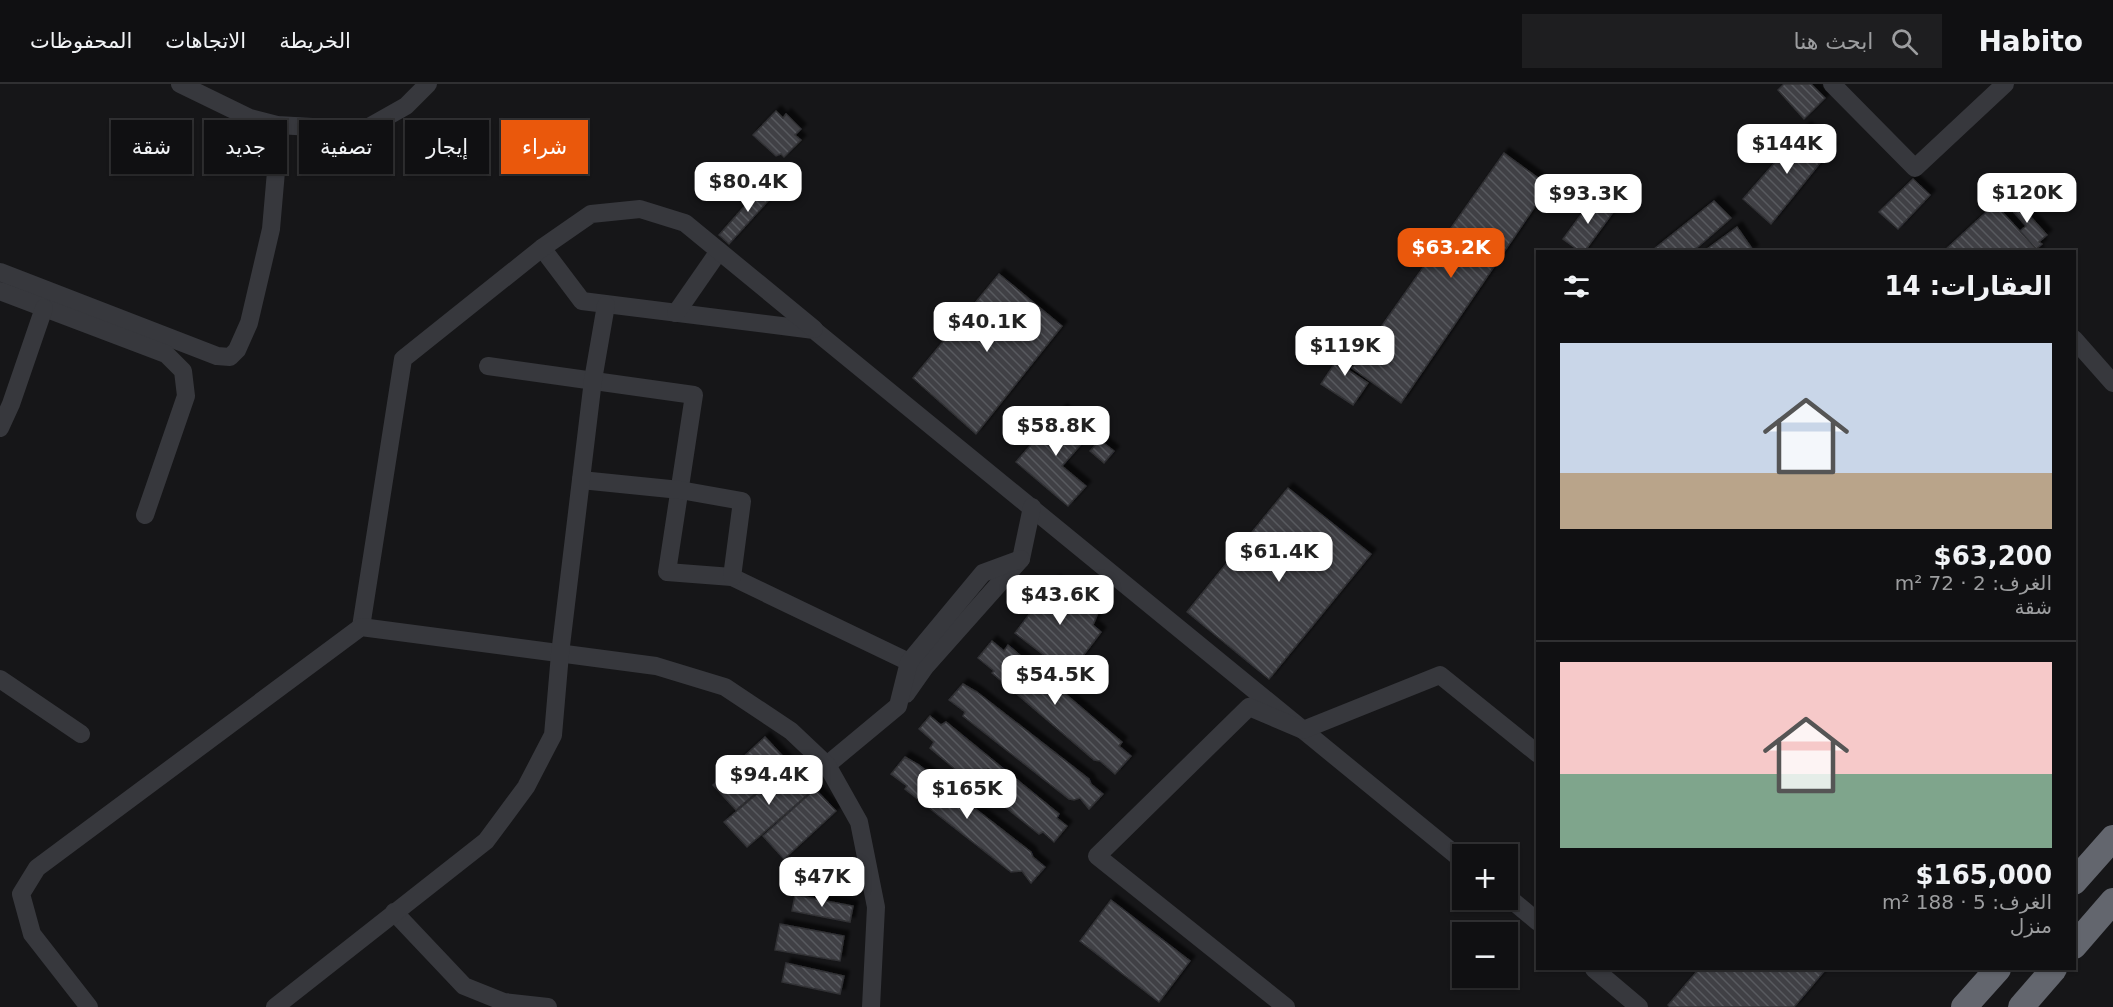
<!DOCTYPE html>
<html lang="ar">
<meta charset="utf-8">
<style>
body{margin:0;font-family:"DejaVu Sans",Cairo,sans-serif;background:#1e1e20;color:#f1f3f6;direction:rtl;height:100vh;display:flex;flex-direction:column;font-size:22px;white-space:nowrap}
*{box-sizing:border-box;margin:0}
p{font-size:20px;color:#9c9d9f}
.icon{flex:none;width:33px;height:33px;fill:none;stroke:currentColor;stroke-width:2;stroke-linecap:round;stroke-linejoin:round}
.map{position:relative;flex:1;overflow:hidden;direction:ltr}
.sheet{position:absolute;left:1536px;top:166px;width:540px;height:720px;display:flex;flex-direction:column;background:#101012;border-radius:0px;box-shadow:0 2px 4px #0004,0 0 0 2px #303032;direction:rtl}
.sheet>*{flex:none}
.guide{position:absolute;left:18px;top:36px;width:570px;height:54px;direction:rtl;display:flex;gap:12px}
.tools{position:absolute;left:1452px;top:760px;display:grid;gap:12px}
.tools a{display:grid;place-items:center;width:66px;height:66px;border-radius:0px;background:#101012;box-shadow:0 2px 4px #0004,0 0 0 2px #303032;font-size:30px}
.price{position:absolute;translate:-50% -51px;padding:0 14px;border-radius:12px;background:#fff;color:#222;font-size:20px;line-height:39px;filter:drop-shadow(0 2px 3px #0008)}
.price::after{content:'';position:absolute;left:50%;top:36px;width:18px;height:14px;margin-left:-9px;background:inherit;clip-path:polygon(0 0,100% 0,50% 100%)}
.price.selected{background:#ea580c;color:#fff}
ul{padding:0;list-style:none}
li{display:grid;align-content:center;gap:12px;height:318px;padding:0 24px}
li+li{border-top:2px solid #303032}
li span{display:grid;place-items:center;height:186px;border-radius:0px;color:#555}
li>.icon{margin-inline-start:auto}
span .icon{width:108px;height:108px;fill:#fffc;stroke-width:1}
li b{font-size:26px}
h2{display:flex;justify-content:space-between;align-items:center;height:72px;padding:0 24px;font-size:26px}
.pill{padding:0 21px;border-radius:0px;background:#101012;box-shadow:0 2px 4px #0004,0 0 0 2px #303032;font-size:21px;line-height:54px}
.pill.selected{background:#ea580c;color:#fff}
header{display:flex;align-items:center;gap:36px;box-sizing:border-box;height:84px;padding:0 30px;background:#101012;border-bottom:2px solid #303032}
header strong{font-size:28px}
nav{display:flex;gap:33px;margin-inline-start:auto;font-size:21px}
.search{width:420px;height:54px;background:#1e1e20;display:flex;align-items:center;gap:15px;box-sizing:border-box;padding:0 21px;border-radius:0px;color:#9c9d9f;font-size:22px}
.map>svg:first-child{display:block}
</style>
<header>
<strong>Habito</strong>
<div class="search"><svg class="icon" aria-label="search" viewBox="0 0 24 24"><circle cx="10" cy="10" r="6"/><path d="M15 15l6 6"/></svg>ابحث هنا</div>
<nav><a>الخريطة</a><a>الاتجاهات</a><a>المحفوظات</a></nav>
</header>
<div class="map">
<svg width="2113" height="923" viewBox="0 0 2113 923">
<defs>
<pattern id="building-back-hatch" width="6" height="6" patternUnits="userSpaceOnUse" patternTransform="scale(1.5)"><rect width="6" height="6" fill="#404145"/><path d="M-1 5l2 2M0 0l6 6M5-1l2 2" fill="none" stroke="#595a5e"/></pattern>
<filter id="shadow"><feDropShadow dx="5" dy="-5" stdDeviation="1.5" flood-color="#0009"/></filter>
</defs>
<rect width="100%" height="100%" fill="#161618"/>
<g fill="url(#building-back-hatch)" stroke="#303034" stroke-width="1.5" filter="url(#shadow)">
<polygon points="1784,0 1811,0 1825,14 1804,35 1778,6"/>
<polygon points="776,27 783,34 786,30 801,45 795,51 801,56 784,73 781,70 776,72 753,51"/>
<polygon points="1806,43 1832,64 1771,140 1743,115"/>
<polygon points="1504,69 1549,102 1401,319 1352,284"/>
<polygon points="1913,95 1930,111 1898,145 1879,128"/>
<polygon points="766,98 777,107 729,160 719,151"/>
<polygon points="2012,112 2047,151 2039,158 2042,160 2036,165 2020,147 2026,142 2005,118"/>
<polygon points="1594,113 1614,127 1584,168 1581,168 1563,155"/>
<polygon points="1714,117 1731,134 1692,168 1654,168 1653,166"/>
<polygon points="1995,120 2039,168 1943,168"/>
<polygon points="1737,143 1753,166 1750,168 1703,168"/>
<polygon points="999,190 1062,242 976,350 913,294"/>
<polygon points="1347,261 1360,269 1348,286 1368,299 1353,321 1321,300"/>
<polygon points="1062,325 1091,349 1062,382 1086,402 1068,422 1016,378"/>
<polygon points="1100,356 1114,367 1104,379 1090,367"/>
<polygon points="1288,404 1371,470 1269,595 1187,528"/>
<polygon points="1055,496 1098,529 1093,541 1101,548 1076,581 1064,572 1057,581 1015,549"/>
<polygon points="992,557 1004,567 1008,561 1122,658 1119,662 1131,672 1115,690 1100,677 1094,676 992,589 994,587 978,574"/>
<polygon points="963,600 977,608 1089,695 1091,700 1103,710 1089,725 1080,714 1074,716 1069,715 963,632 965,628 949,616"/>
<polygon points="930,632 941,641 946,638 1059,730 1057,734 1067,742 1054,758 1043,748 1039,750 980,703 993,687 988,685 974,701 930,664 934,658 919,645"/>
<polygon points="765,653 790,680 736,726 713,701"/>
<polygon points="905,673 919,681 1031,768 1033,773 1045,783 1031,799 1022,787 1011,788 905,705 907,702 891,690"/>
<polygon points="791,681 813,706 747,763 724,738"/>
<polygon points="815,705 836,727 784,775 763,752"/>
<polygon points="795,811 853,822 850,838 792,827"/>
<polygon points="1111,816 1190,877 1159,918 1080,857"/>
<polygon points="780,840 844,852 840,877 775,866"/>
<polygon points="786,879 844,892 840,910 782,898"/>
<polygon points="1699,885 1826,885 1794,923 1670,923 1668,921"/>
</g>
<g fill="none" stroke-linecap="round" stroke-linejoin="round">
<g stroke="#37383d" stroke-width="18">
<polyline points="180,0 250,34 277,41 348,45 367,44 406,22 428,0"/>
<polyline points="1832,0 1915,84 2005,0"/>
<polyline points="542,164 582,217 814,246 1462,776"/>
<polyline points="0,188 217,272 230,273 237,266 249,239 271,145 277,76 277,41"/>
<polyline points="0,207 166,270 183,287 186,312 145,431"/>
<polyline points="676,229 719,167"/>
<polyline points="2074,255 2113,299"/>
<polyline points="488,282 694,311 667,488 732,493 909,578"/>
<polyline points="0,344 11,320 44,224"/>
<polyline points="581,396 680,406 742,417 732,493"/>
<polyline points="361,543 403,275 542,164 591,130 640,125 685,139 814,245"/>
<polyline points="0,595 81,650"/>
<polyline points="906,610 925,583 1021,475 1032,423"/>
<polyline points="827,681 898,622 909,578 983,489 1021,475"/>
<polyline points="1508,813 1538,838"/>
<polyline points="394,828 464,902 504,918 548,923"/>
<polyline points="1594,885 1639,923"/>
<polyline points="89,923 32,850 21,810 37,784 361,543 656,582 725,603 791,647 827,681 859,738 876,823 871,923"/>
<polyline points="275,923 486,757 526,703 553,651 560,570 593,296 606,221"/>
<polyline points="1286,923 1097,772 1249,623 1303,646 1440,591 1538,670"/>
</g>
<g stroke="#63666e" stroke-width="26">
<polyline points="2074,798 2113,754"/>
<polyline points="2074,862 2113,817"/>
<polyline points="1964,923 1998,885"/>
<polyline points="2021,923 2054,885"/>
</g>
</g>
</svg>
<div class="tools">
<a>+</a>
<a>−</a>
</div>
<b class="price" style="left:1787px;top:91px">$144K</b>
<b class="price" style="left:748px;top:129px">$80.4K</b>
<b class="price" style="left:2027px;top:140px">$120K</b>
<b class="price" style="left:1588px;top:141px">$93.3K</b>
<b class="price selected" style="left:1451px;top:195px">$63.2K</b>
<b class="price" style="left:987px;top:269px">$40.1K</b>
<b class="price" style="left:1345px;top:293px">$119K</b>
<b class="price" style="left:1056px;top:373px">$58.8K</b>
<b class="price" style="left:1279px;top:499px">$61.4K</b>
<b class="price" style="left:1060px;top:542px">$43.6K</b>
<b class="price" style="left:1055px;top:622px">$54.5K</b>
<b class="price" style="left:769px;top:722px">$94.4K</b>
<b class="price" style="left:967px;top:736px">$165K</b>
<b class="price" style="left:822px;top:824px">$47K</b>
<div class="guide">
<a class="pill selected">شراء</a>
<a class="pill">إيجار</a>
<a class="pill">تصفية</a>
<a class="pill">جديد</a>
<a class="pill">شقة</a>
</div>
<section class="sheet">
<h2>العقارات: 14<svg class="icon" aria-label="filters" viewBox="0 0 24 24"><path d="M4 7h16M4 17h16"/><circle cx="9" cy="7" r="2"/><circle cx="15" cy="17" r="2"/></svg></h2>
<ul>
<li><span style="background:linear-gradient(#c9d6e8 70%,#b9a48a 0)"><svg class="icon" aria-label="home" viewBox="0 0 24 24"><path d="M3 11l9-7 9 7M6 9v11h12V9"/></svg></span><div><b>$63,200</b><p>الغرف: 2 · 72 m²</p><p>شقة</p></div></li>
<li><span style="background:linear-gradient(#f6c9c9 60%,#7fa58c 0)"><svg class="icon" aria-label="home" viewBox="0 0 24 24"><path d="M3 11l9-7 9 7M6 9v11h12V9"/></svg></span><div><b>$165,000</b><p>الغرف: 5 · 188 m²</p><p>منزل</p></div></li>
</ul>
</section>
</div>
